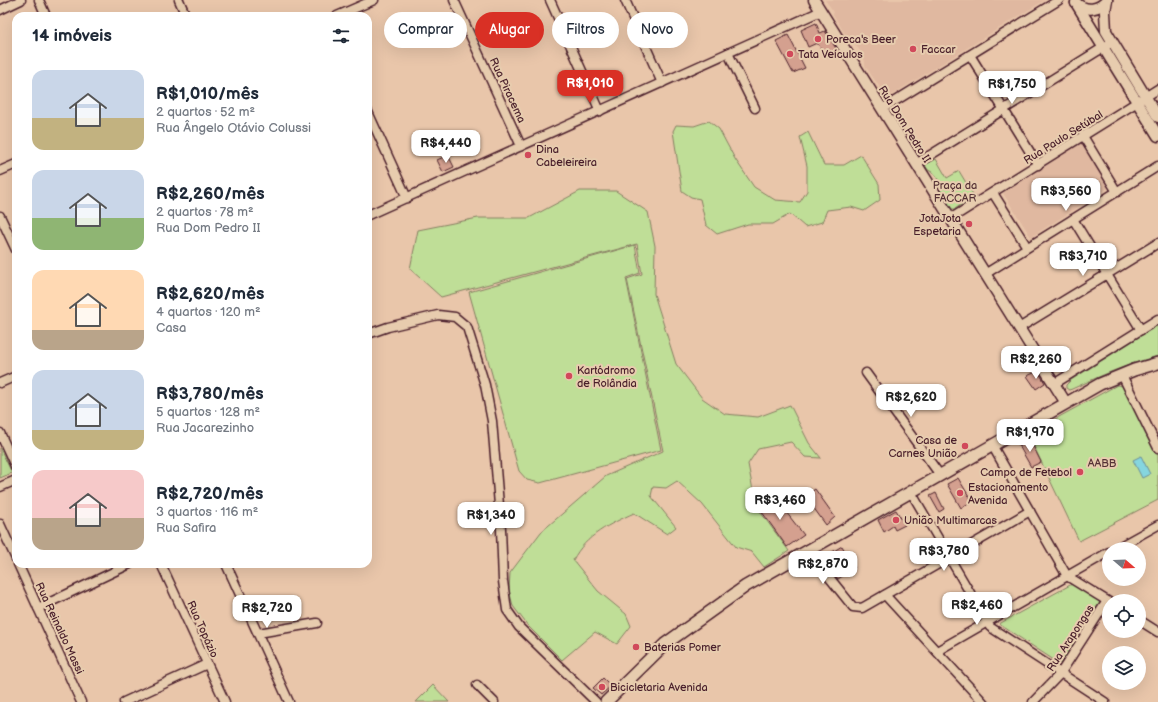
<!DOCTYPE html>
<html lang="pt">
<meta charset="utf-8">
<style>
body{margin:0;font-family:"Balsamiq Sans",sans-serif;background:#f6f6f7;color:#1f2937;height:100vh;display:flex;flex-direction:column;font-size:15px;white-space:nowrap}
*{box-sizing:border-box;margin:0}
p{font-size:13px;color:#747a83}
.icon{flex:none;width:22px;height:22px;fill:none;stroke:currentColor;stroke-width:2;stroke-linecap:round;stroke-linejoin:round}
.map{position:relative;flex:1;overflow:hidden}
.sheet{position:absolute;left:12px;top:12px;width:360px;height:556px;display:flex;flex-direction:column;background:#fff;border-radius:12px;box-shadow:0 4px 16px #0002}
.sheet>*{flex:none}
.guide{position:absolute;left:384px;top:12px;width:380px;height:36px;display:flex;gap:8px}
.needle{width:26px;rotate:109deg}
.controls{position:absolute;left:1102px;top:542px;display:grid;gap:8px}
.controls a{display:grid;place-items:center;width:44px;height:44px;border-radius:50%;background:#fff;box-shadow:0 4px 16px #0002;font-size:20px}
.price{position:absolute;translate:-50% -34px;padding:0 9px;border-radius:8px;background:#fff;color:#222;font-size:13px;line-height:26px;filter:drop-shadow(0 1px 2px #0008)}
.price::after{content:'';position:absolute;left:50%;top:24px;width:12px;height:9px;margin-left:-6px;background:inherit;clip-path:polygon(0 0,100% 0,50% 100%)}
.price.selected{background:#d93025;color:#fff}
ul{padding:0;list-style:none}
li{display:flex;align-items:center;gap:12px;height:100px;padding:0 20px}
li span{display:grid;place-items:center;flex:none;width:112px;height:80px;border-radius:12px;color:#555}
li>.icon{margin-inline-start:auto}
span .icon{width:48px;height:48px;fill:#fffc;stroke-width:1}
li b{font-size:17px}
h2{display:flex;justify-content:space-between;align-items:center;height:48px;padding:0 20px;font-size:17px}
.chip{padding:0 14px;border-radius:18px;background:#fff;box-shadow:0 4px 16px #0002;font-size:14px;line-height:36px}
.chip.selected{background:#d93025;color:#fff}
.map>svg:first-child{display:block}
</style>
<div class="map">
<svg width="1158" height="702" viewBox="0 0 1158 702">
<rect width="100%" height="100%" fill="#e9c6aa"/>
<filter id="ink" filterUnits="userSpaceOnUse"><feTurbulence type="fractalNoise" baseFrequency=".025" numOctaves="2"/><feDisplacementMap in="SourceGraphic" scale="8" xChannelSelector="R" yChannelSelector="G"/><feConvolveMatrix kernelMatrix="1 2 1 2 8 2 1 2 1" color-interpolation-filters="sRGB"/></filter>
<g filter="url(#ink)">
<g fill="#e0b8a0">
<polygon points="825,0 1045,0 885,99 881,92 882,91 881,89 865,66 865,61 861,55 862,53 852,41 848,39 833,14 834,12"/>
<polygon points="1082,143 1110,187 1031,237 1003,193"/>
</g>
<g fill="#bfde97" stroke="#847e61">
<polygon points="709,121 719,129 735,159 754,187 775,200 800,202 807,191 807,166 800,137 808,132 824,165 844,165 861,155 879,184 880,200 864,211 851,207 827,210 822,222 805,227 790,214 773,224 748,224 717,234 706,225 700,199 691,197 682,191 673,131 676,125 694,126"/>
<polygon points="936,159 947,178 959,171 974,196 955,209 951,209 940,192 941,185 934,173 928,170 925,165"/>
<path d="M580,191H616L648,212L655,246L654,294L676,364L702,398L725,414L758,417L790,405L809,443L821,458L805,457L791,442L758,449L748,464L756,506L789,551L764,567L752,552L736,547L702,504L677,481L666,488L653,487L651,496L676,527L667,534L634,513C610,524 586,535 573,560L598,591L626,614L631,626L617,644L595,632L562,660L528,626L513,606L509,590L510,573L541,532L606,476L663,451L627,279L642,274L637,244L441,297L410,269L418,230L478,218H529Z"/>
<polygon points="635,245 640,273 626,278 661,450 540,483 527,480 519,471 469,292"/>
<path d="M1158,325V356C1125,365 1102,375 1072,389L1069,390L1066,388V385L1071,380Z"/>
<polygon points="1117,385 1123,386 1127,391 1158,453 1158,500 1079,541 1028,434"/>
<polygon points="0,448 12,473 0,478"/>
<polygon points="1072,584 1100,602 1060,664 999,624"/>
<polygon points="433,685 449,702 416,702"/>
</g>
<polygon fill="#85d6df" stroke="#6d8d97" points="1141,456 1150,474 1142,478 1133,460"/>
<g fill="#d4a08f" stroke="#4a1f2b">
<polygon points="816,23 820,33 825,31 839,53 828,58 817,43 808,47 801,30"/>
<polygon points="788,35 805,68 793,73 776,41"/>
<polygon points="448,155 454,167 443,172 437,160"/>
<polygon points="1038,371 1045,383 1036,389 1027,376"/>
<polygon points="1029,438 1041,462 1031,467 1018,444"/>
<polygon points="958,478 972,501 961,508 947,484"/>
<polygon points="815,489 835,517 826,525 805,496"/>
<polygon points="936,493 944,509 939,512 930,496"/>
<polygon points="772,494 804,535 787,547 757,505"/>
<polygon points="896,510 905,525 895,530 893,526 884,532 878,520"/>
<polygon points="842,546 855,568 838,579 821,559"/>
<polygon points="603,678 611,686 601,695 593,688"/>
</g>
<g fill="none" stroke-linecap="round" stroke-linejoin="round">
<defs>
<g id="minor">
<polyline points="39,0 46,16"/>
<polyline points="179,0 186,16"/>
<polyline points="454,0 521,146"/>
<polyline points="550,0 600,111"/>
<polyline points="625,0 662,83"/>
<polyline points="0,10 21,0"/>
<polyline points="337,16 374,0"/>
<polyline points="728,53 755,108"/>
<polyline points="970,55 1038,165"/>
<polyline points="882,109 1059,0"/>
<polyline points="368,112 407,198"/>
<polyline points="1083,136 1117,192"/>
<polyline points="916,164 1112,42"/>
<polyline points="0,171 16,164"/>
<polyline points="993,193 1027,247"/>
<polyline points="368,215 821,11"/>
<polyline points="0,216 16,250"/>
<polyline points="950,219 1158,89"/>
<polyline points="1073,219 1141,330"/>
<polyline points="985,274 1158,166"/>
<polyline points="1019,328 1158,243"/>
<polyline points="368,334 388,327 438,315 455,317 467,327 485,385 492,421 501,529 503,581 507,610 519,627 596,702"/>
<polyline points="866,373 940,475"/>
<polyline points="1122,375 1158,448"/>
<polyline points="0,383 16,376"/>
<polyline points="1054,384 1158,319"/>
<polyline points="0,433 16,468"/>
<polyline points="992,445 1067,576 1109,602"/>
<polyline points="0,487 16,480"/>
<polyline points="911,492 990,627 1105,702"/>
<polyline points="0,524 16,559"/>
<polyline points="1115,549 1158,525"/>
<polyline points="808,551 853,607 862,608 1030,511"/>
<polyline points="18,564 81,702"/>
<polyline points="161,564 225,702"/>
<polyline points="226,564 289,702"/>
<polyline points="885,595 983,702"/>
<polyline points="38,608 130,564"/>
<polyline points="1139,620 1158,632"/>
<polyline points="258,633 317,623"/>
<polyline points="937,651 1109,552"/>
<polyline points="477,685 494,702"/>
<polyline points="124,702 207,664"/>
<polyline points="1033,702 1060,674 1107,601"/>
</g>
<g id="tertiary">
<polyline points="814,0 1066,403"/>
<polyline points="1107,0 1105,12 1106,31 1158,117"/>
<polyline points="1076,3 1158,136"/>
<path d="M1076,3C1086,12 1099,10 1107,0"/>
</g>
<polyline id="secondary" points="606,702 665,644 746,586 1100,384 1134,370 1158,363"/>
</defs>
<use href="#minor" stroke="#4a1f2b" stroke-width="11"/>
<use href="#tertiary" stroke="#4a1f2b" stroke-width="13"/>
<use href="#secondary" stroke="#4a1f2b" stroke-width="14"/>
<use href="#minor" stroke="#e7ccae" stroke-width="8"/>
<use href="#tertiary" stroke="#e7ccae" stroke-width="10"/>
<use href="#secondary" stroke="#e7ccae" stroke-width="11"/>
</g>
</g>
<g fill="#d1495b" stroke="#e7ccae" stroke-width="1.5">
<circle cx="818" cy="39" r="4"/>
<circle cx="913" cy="49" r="4"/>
<circle cx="790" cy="54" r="4"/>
<circle cx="528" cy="155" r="4"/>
<circle cx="969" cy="224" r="4"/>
<circle cx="569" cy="376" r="4"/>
<circle cx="965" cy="446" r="4"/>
<circle cx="1080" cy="472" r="4"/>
<circle cx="960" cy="493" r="4"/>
<circle cx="896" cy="520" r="4"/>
<circle cx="636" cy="647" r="4"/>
<circle cx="602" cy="687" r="4"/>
</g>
<g text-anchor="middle" stroke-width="4" stroke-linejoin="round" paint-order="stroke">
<g font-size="11" fill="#4a1f2b" stroke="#e7ccae" text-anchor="start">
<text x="826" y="43">Poreca's Beer</text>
<text x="921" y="53">Faccar</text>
<text x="798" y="58">Tata Veículos</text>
<text x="536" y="153">Dina<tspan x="536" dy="13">Cabeleireira</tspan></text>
<text x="961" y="222" text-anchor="end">JotaJota<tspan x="961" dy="13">Espetaria</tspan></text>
<text x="577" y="374">Kartódromo<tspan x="577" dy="13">de Rolândia</tspan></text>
<text x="957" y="444" text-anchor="end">Casa de<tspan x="957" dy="13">Carnes União</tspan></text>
<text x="1072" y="476" text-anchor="end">Campo de Fetebol</text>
<text x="968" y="491">Estacionamento<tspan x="968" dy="13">Avenida</tspan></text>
<text x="904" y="524">União Multimarcas</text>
<text x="644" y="651">Baterias Pomer</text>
<text x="610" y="691">Bicicletaria Avenida</text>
</g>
<g font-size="11" fill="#4a1f2b" stroke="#e7ccae">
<text transform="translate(508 90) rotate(65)" y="4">Rua Piracema</text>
<text transform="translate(905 124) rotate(58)" y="4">Rua Dom Pedro II</text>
<text transform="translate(1063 137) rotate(-32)" y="4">Rua Paulo Setúbal</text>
<text transform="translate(60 628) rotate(65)" y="4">Rua Reinaldo Massi</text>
<text transform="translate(203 629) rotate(66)" y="4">Rua Topázio</text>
<text transform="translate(1070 638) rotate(-57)" y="4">Rua Arapongas</text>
</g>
<g font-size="11" fill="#563236" stroke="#e7ccae">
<text x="955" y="189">Praça da<tspan x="955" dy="13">FACCAR</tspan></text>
<text x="1102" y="467">AABB</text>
</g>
</g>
</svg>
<div class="controls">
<a><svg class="needle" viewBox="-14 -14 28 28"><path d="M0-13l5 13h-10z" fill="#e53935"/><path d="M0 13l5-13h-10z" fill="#747a83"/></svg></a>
<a><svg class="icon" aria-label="locate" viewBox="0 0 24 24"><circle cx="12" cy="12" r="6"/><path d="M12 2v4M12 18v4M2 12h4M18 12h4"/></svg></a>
<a><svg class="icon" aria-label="layers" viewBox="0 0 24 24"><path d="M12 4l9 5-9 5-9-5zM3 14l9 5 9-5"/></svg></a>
</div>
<b class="price selected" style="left:590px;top:104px">R$1,010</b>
<b class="price" style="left:1012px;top:105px">R$1,750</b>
<b class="price" style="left:446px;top:164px">R$4,440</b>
<b class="price" style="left:1066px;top:212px">R$3,560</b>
<b class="price" style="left:1083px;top:277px">R$3,710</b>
<b class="price" style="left:1036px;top:380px">R$2,260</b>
<b class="price" style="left:911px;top:418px">R$2,620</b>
<b class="price" style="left:1030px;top:453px">R$1,970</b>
<b class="price" style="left:780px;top:521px">R$3,460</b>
<b class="price" style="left:491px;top:536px">R$1,340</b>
<b class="price" style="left:944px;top:572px">R$3,780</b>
<b class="price" style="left:823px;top:585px">R$2,870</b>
<b class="price" style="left:977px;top:626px">R$2,460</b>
<b class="price" style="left:267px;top:629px">R$2,720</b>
<div class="guide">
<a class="chip">Comprar</a>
<a class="chip selected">Alugar</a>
<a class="chip">Filtros</a>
<a class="chip">Novo</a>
</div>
<section class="sheet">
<h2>14 imóveis<svg class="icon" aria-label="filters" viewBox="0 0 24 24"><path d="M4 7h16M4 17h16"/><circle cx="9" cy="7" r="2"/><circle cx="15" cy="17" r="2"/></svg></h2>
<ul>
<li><span style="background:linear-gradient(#c9d6e8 60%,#c2b280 0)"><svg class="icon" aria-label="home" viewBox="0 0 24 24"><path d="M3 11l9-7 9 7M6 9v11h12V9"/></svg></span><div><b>R$1,010/mês</b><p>2 quartos · 52 m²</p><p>Rua Ângelo Otávio Colussi</p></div></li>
<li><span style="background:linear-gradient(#c9d6e8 60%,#8fb573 0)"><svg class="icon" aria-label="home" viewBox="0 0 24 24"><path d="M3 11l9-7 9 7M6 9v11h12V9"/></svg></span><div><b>R$2,260/mês</b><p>2 quartos · 78 m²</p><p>Rua Dom Pedro II</p></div></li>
<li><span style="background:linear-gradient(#ffd9b3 75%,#b9a48a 0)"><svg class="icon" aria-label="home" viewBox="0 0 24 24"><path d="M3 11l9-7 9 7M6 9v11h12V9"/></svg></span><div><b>R$2,620/mês</b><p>4 quartos · 120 m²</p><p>Casa</p></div></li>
<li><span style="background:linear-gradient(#c9d6e8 75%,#c2b280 0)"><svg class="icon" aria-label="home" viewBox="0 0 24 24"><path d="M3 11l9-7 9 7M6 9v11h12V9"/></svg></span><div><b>R$3,780/mês</b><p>5 quartos · 128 m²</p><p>Rua Jacarezinho</p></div></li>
<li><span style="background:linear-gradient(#f6c9c9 60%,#b9a48a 0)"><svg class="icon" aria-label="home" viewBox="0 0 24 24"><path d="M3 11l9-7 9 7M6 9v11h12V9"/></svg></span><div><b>R$2,720/mês</b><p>3 quartos · 116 m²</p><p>Rua Safira</p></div></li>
</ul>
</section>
</div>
